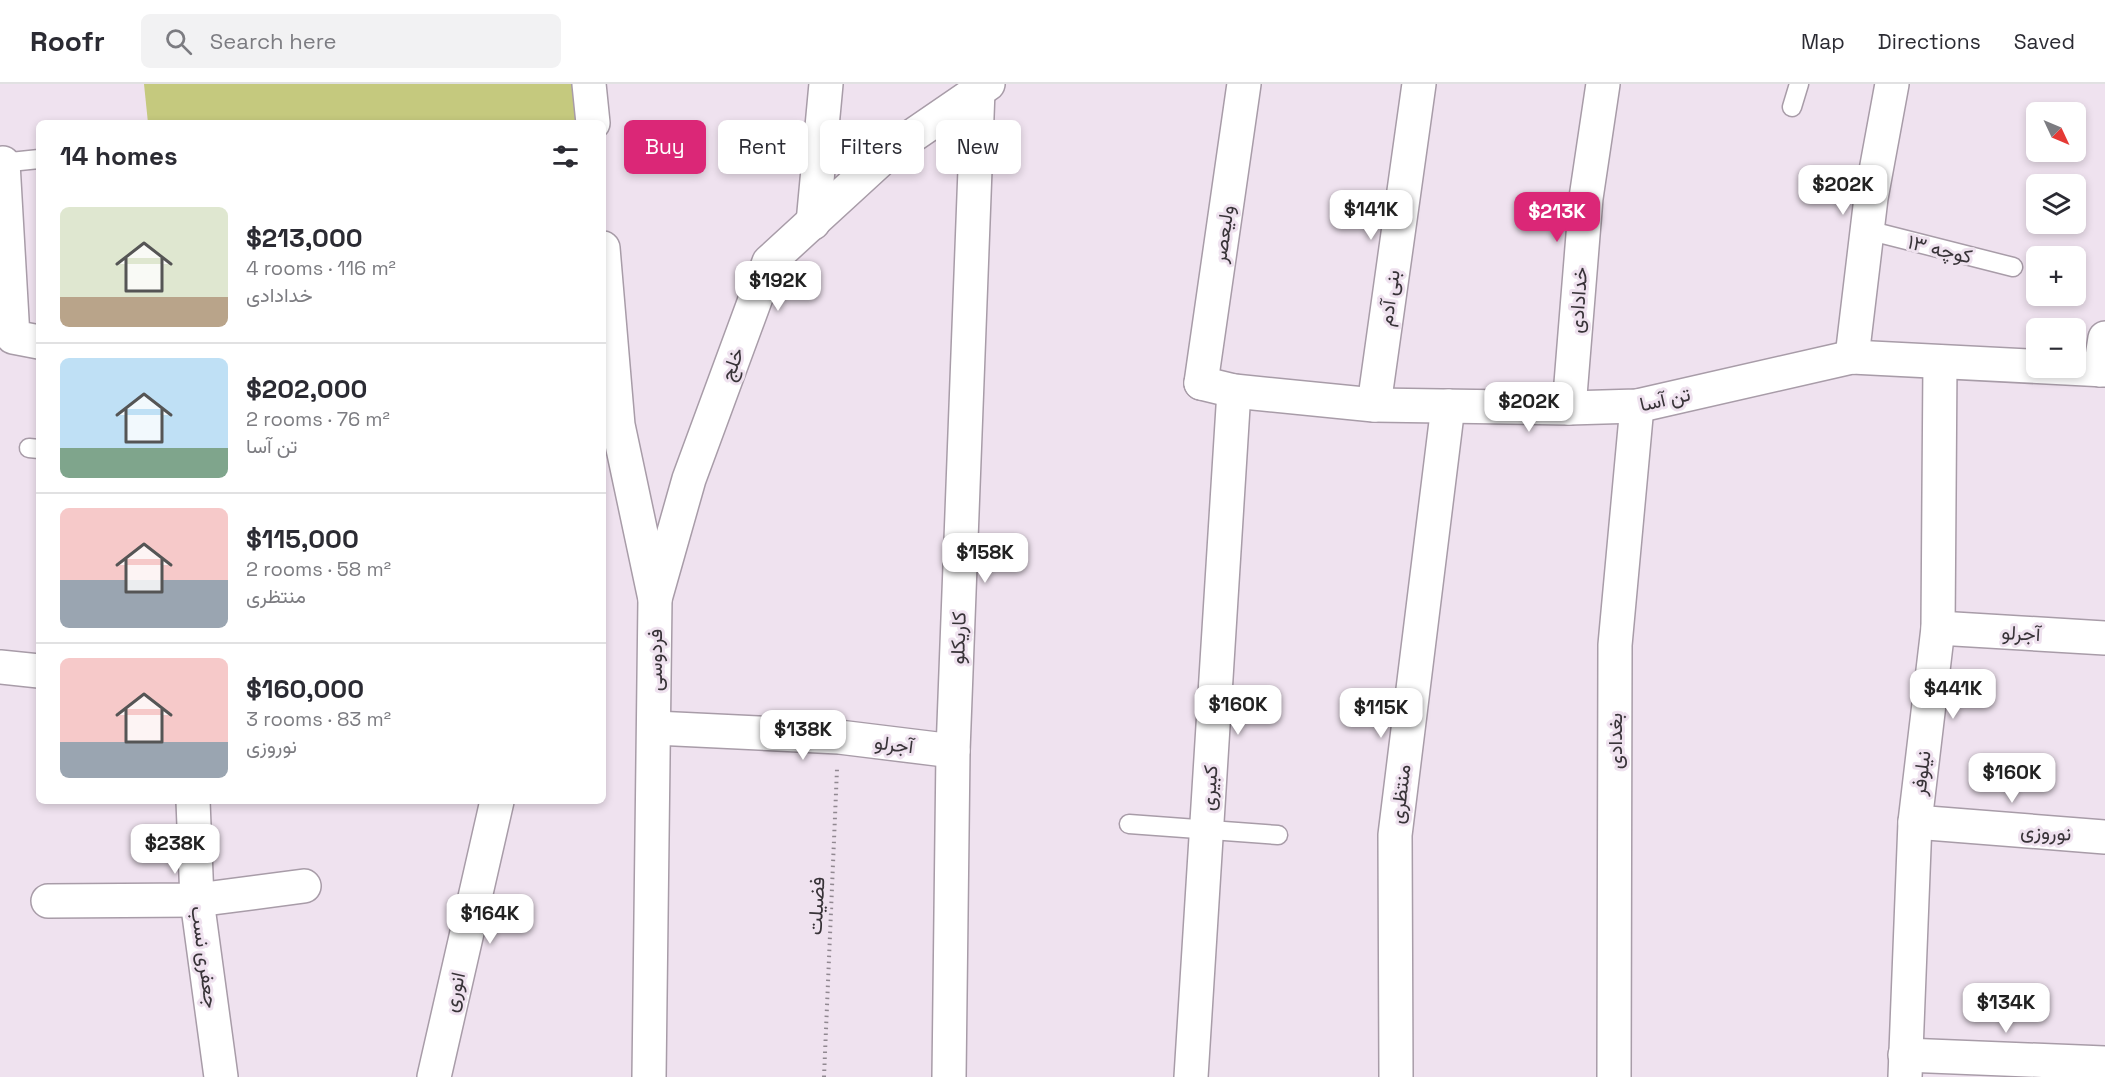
<!DOCTYPE html>
<meta charset="utf-8">
<style>
body{margin:0;font-family:"Space Grotesk",Vazirmatn,sans-serif;background:#f2f2f3;color:#2b2b33;height:100vh;display:flex;flex-direction:column;font-size:22px;white-space:nowrap}
*{box-sizing:border-box;margin:0}
p{font-size:20px;color:#7c7c81}
.icon{flex:none;width:33px;height:33px;fill:none;stroke:currentColor;stroke-width:2;stroke-linecap:round;stroke-linejoin:round}
.map{position:relative;flex:1;overflow:hidden}
.side{position:absolute;left:36px;top:36px;width:570px;height:684px;display:flex;flex-direction:column;background:#fff;border-radius:9px;box-shadow:0 3px 9px #0003}
.side>*{flex:none}
.guide{position:absolute;left:624px;top:36px;width:570px;height:54px;display:flex;gap:12px}
.needle{width:39px;rotate:134deg}
.buttons{position:absolute;left:2026px;top:18px;display:grid;gap:12px}
.buttons a{display:grid;place-items:center;width:60px;height:60px;border-radius:9px;background:#fff;box-shadow:0 3px 9px #0003;font-size:30px}
.price{position:absolute;translate:-50% -51px;padding:0 14px;border-radius:12px;background:#fff;color:#222;font-size:20px;line-height:39px;filter:drop-shadow(0 2px 3px #0008)}
.price::after{content:'';position:absolute;left:50%;top:36px;width:18px;height:14px;margin-left:-9px;background:inherit;clip-path:polygon(0 0,100% 0,50% 100%)}
.price.on{background:#db2777;color:#fff}
ul{padding:0;list-style:none}
li{display:flex;align-items:center;gap:18px;height:150px;padding:0 24px}
li+li{border-top:2px solid #e1e1e2}
li span{display:grid;place-items:center;flex:none;width:168px;height:120px;border-radius:9px;color:#555}
li>.icon{margin-inline-start:auto}
span .icon{width:72px;height:72px;fill:#fffc;stroke-width:1}
li b{font-size:26px}
h2{display:flex;justify-content:space-between;align-items:center;height:72px;padding:0 24px;font-size:26px}
.tag{padding:0 21px;border-radius:9px;background:#fff;box-shadow:0 3px 9px #0003;font-size:21px;line-height:54px}
.tag.on{background:#db2777;color:#fff}
header{display:flex;align-items:center;gap:36px;box-sizing:border-box;height:84px;padding:0 30px;background:#fff;border-bottom:2px solid #e1e1e2}
header strong{font-size:28px}
nav{display:flex;gap:33px;margin-inline-start:auto;font-size:21px}
.search{width:420px;height:54px;background:#f2f2f3;display:flex;align-items:center;gap:15px;box-sizing:border-box;padding:0 21px;border-radius:9px;color:#7c7c81;font-size:22px}
.map>svg:first-child{display:block}
</style>
<header>
<strong>Roofr</strong>
<div class="search"><svg class="icon" aria-label="search" viewBox="0 0 24 24"><circle cx="10" cy="10" r="6"/><path d="M15 15l6 6"/></svg>Search here</div>
<nav><a>Map</a><a>Directions</a><a>Saved</a></nav>
</header>
<div class="map">
<svg width="2105" height="993" viewBox="0 0 2105 993">
<rect width="100%" height="100%" fill="#efe2ef"/>
<polygon fill="#c5c97e" points="144,0 574,0 578,39 148,39"/>
<g fill="none" stroke-linecap="round" stroke-linejoin="round">
<defs>
<g id="service">
<polyline points="1792,23 1799,0"/>
<polyline points="0,79 39,75"/>
<polyline points="1867,146 2013,183"/>
<polyline points="29,364 39,365"/>
<polyline points="1129,740 1278,751"/>
</g>
<g id="minor">
<polyline points="3,79 13,253 39,258"/>
<polyline points="813,139 826,0"/>
<polyline points="1852,273 1871,114 1892,0"/>
<polyline points="2100,286 2105,254"/>
<polyline points="1201,299 1244,0"/>
<polyline points="1374,321 1419,0"/>
<polyline points="1569,324 1586,114 1603,0"/>
<polyline points="655,515 689,395 769,178 890,67 988,0"/>
<polyline points="1938,544 2105,554"/>
<polyline points="0,583 39,587"/>
<polyline points="655,644 839,653 953,667"/>
<polyline points="193,717 197,816 221,993"/>
<polyline points="1915,738 2105,753"/>
<polyline points="48,817 197,816 304,802"/>
<polyline points="1905,971 2105,979"/>
<polyline points="434,993 497,717"/>
<polyline points="949,993 953,667 978,6"/>
<polyline points="1191,993 1234,307"/>
<polyline points="1396,993 1395,751 1448,322"/>
<polyline points="1614,993 1615,561 1637,322"/>
<polyline points="1905,993 1915,738 1938,544 1940,278"/>
</g>
<polyline id="tertiary" points="1201,299 1234,307 1374,321 1569,324 1637,322 1852,273 2105,286"/>
<g id="secondary">
<polyline points="589,0 593,39"/>
<polyline points="603,164 618,341 655,515 649,993"/>
</g>
</defs>
<use href="#service" stroke="#a89ca8" stroke-width="21"/>
<use href="#minor" stroke="#a89ca8" stroke-width="36"/>
<use href="#tertiary" stroke="#a89ca8" stroke-width="36"/>
<use href="#secondary" stroke="#a89ca8" stroke-width="36"/>
<polyline stroke="#918891" stroke-width="4" stroke-dasharray="1.5 4.5" stroke-linecap="butt" points="824,993 837,685"/>
<use href="#service" stroke="#fff" stroke-width="18"/>
<use href="#minor" stroke="#fff" stroke-width="33"/>
<use href="#tertiary" stroke="#fff" stroke-width="33"/>
<use href="#secondary" stroke="#fff" stroke-width="33"/>
</g>
<g text-anchor="middle" stroke-width="6" stroke-linejoin="round" paint-order="stroke">
<g font-size="20" fill="#383338" stroke="#efe2ef">
<text transform="translate(1223 150) rotate(-82)" y="7">ولیعصر</text>
<text transform="translate(1940 165) rotate(14)" y="7">کوچه ۱۳</text>
<text transform="translate(1389 214) rotate(-82)" y="7">بنی آدم</text>
<text transform="translate(1578 216) rotate(-86)" y="7">خدادادی</text>
<text transform="translate(732 280) rotate(-70)" y="7">خلج</text>
<text transform="translate(1665 315) rotate(-13)" y="7">تن آسا</text>
<text transform="translate(2021 549) rotate(3)" y="7">آجرلو</text>
<text transform="translate(958 554) rotate(-88)" y="7">کاریکلو</text>
<text transform="translate(655 576) rotate(-90)" y="7">فردوسی</text>
<text transform="translate(1615 657) rotate(-90)" y="7">بغدادی</text>
<text transform="translate(894 660) rotate(7)" y="7">آجرلو</text>
<text transform="translate(1921 689) rotate(-83)" y="7">نیلوفر</text>
<text transform="translate(1209 704) rotate(-86)" y="7">کبیری</text>
<text transform="translate(1400 710) rotate(-83)" y="7">منتظری</text>
<text transform="translate(2046 748) rotate(4)" y="7">نوروزی</text>
<text transform="translate(816 822) rotate(-87)" y="7">فضیلت</text>
<text transform="translate(205 873) rotate(82)" y="7">جعفری نسب</text>
<text transform="translate(454 908) rotate(-77)" y="7">انوری</text>
</g>
</g>
</svg>
<div class="buttons">
<a><svg class="needle" viewBox="-14 -14 28 28"><path d="M0-13l5 13h-10z" fill="#e53935"/><path d="M0 13l5-13h-10z" fill="#7c7c81"/></svg></a>
<a><svg class="icon" aria-label="layers" viewBox="0 0 24 24"><path d="M12 4l9 5-9 5-9-5zM3 14l9 5 9-5"/></svg></a>
<a>+</a>
<a>−</a>
</div>
<b class="price" style="left:1843px;top:132px">$202K</b>
<b class="price" style="left:1371px;top:157px">$141K</b>
<b class="price on" style="left:1557px;top:159px">$213K</b>
<b class="price" style="left:778px;top:228px">$192K</b>
<b class="price" style="left:1529px;top:349px">$202K</b>
<b class="price" style="left:985px;top:500px">$158K</b>
<b class="price" style="left:1953px;top:636px">$441K</b>
<b class="price" style="left:1238px;top:652px">$160K</b>
<b class="price" style="left:1381px;top:655px">$115K</b>
<b class="price" style="left:803px;top:677px">$138K</b>
<b class="price" style="left:2012px;top:720px">$160K</b>
<b class="price" style="left:175px;top:791px">$238K</b>
<b class="price" style="left:490px;top:861px">$164K</b>
<b class="price" style="left:2006px;top:950px">$134K</b>
<div class="guide">
<a class="tag on">Buy</a>
<a class="tag">Rent</a>
<a class="tag">Filters</a>
<a class="tag">New</a>
</div>
<section class="side">
<h2>14 homes<svg class="icon" aria-label="filters" viewBox="0 0 24 24"><path d="M4 7h16M4 17h16"/><circle cx="9" cy="7" r="2"/><circle cx="15" cy="17" r="2"/></svg></h2>
<ul>
<li><span style="background:linear-gradient(#dfe7d0 75%,#b9a48a 0)"><svg class="icon" aria-label="home" viewBox="0 0 24 24"><path d="M3 11l9-7 9 7M6 9v11h12V9"/></svg></span><div><b>$213,000</b><p>4 rooms · 116 m²</p><p>خدادادی</p></div></li>
<li><span style="background:linear-gradient(#bfe0f5 75%,#7fa58c 0)"><svg class="icon" aria-label="home" viewBox="0 0 24 24"><path d="M3 11l9-7 9 7M6 9v11h12V9"/></svg></span><div><b>$202,000</b><p>2 rooms · 76 m²</p><p>تن آسا</p></div></li>
<li><span style="background:linear-gradient(#f6c9c9 60%,#9aa5b1 0)"><svg class="icon" aria-label="home" viewBox="0 0 24 24"><path d="M3 11l9-7 9 7M6 9v11h12V9"/></svg></span><div><b>$115,000</b><p>2 rooms · 58 m²</p><p>منتظری</p></div></li>
<li><span style="background:linear-gradient(#f6c9c9 70%,#9aa5b1 0)"><svg class="icon" aria-label="home" viewBox="0 0 24 24"><path d="M3 11l9-7 9 7M6 9v11h12V9"/></svg></span><div><b>$160,000</b><p>3 rooms · 83 m²</p><p>نوروزی</p></div></li>
</ul>
</section>
</div>
